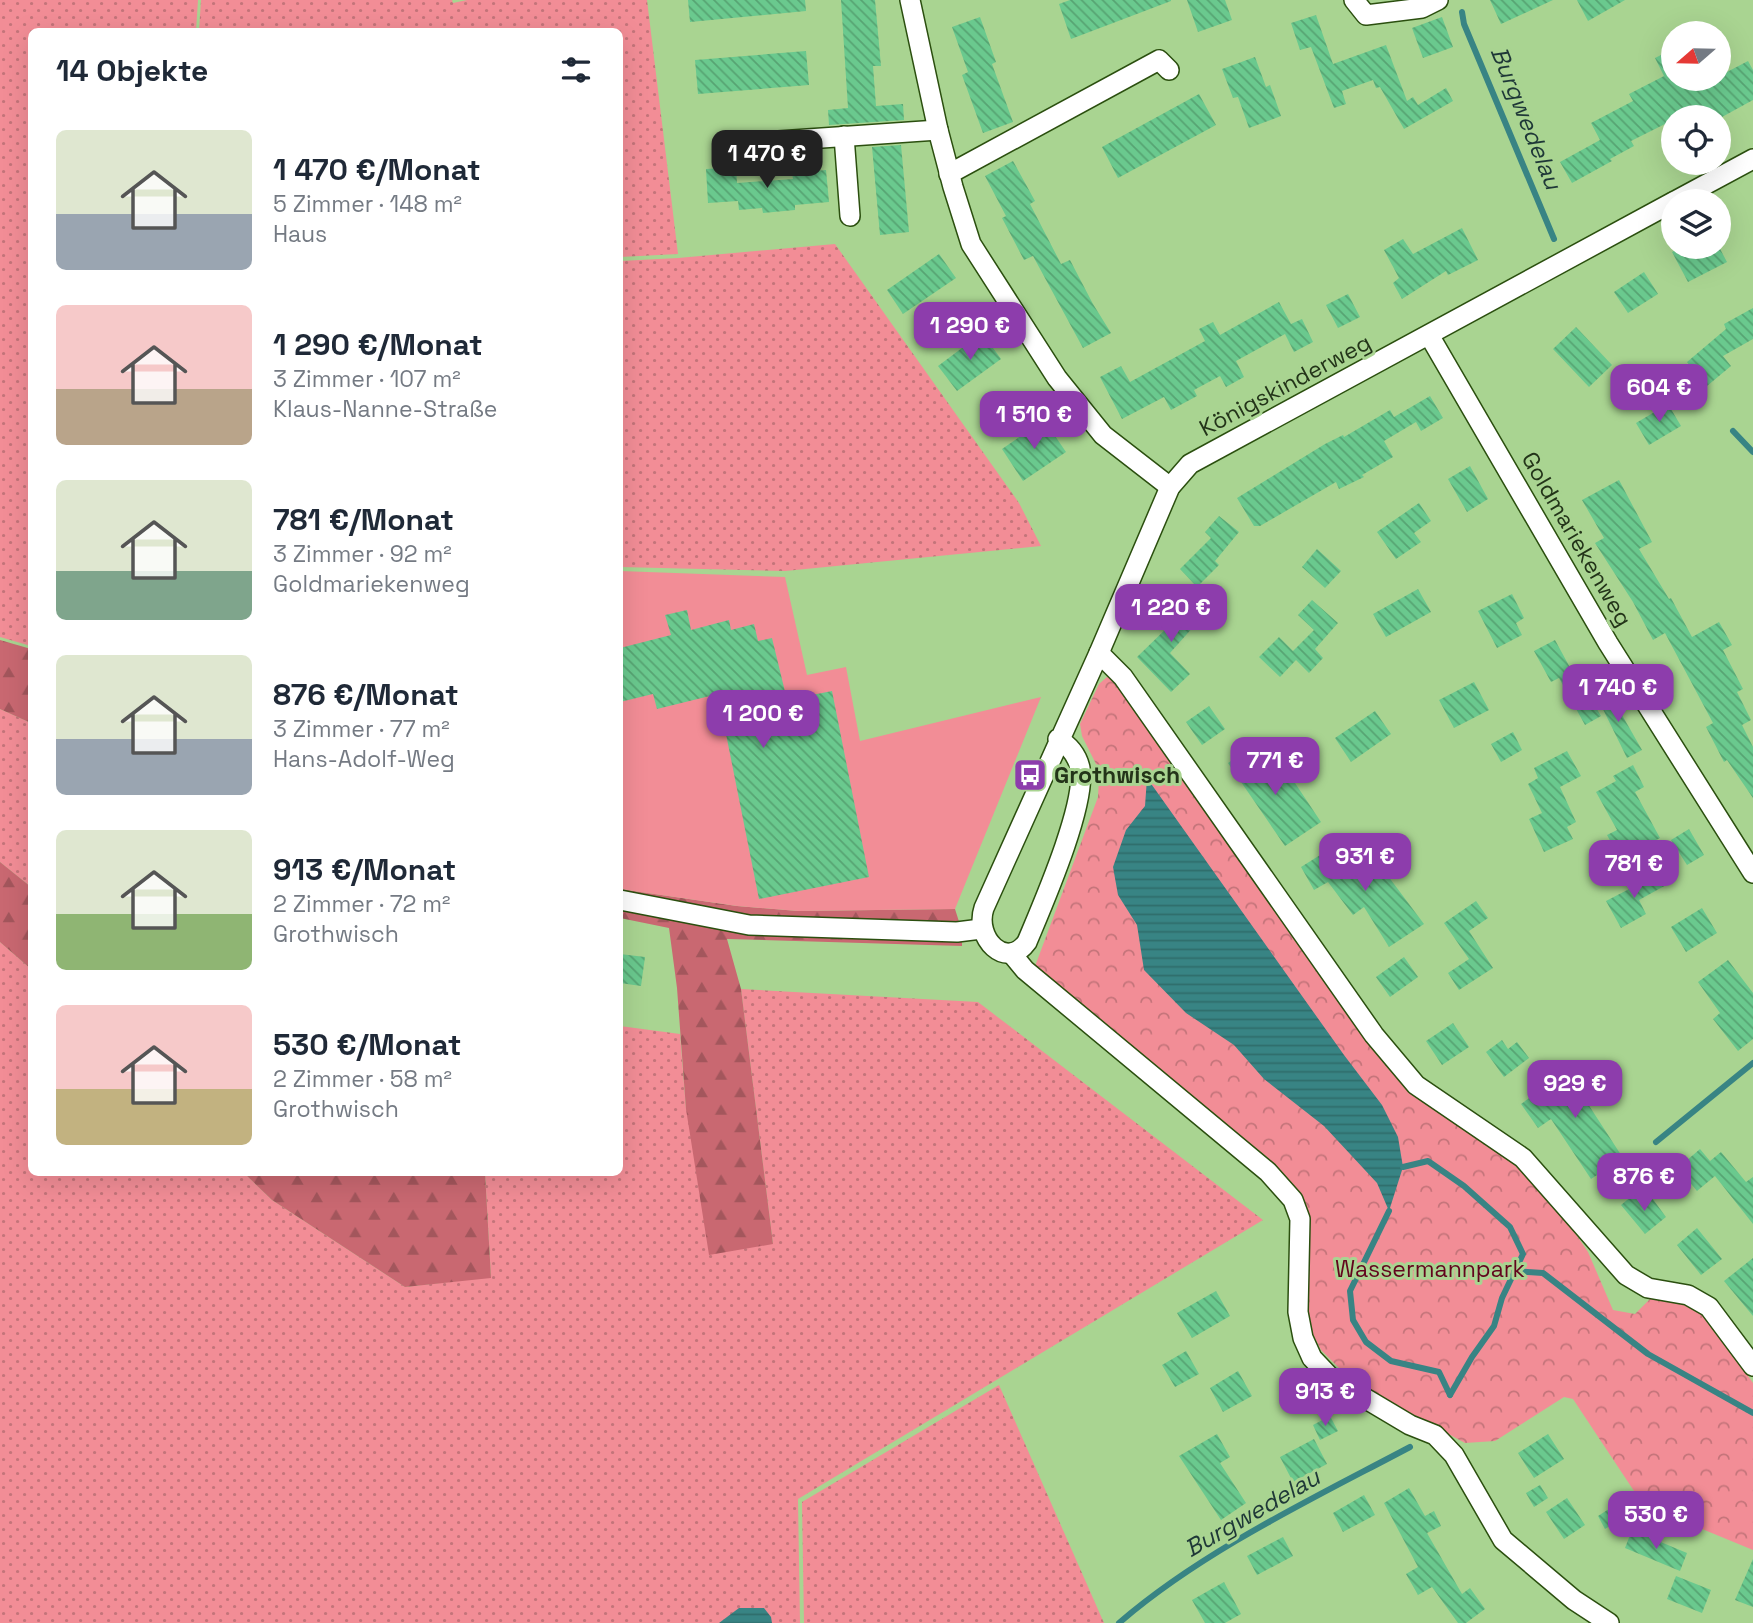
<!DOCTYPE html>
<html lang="de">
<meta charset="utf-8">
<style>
body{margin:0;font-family:"Space Grotesk",sans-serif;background:#f2f2f3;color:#1f2937;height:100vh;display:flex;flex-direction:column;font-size:26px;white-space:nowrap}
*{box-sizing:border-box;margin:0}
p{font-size:23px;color:#747a83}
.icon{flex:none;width:38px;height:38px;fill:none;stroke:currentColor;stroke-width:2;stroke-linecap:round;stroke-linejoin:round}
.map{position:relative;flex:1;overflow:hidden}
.drawer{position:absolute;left:28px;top:28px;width:595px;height:1148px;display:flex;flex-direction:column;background:#fff;border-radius:10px;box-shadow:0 7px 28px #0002}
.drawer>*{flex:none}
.needle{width:46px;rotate:250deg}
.controls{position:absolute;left:1661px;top:21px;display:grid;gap:14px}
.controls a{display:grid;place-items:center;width:70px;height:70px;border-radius:50%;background:#fff;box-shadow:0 7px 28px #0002;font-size:35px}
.price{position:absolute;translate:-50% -60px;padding:0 16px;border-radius:14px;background:#8d3dac;color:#fff;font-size:23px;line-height:46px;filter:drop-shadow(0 2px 4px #0008)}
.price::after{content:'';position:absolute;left:50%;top:42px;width:21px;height:16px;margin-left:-10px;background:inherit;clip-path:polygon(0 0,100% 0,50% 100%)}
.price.on{background:#222;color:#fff}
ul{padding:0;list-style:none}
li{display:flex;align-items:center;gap:21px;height:175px;padding:0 28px}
li span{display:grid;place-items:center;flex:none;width:196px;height:140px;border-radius:10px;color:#555}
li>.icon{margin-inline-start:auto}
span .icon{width:84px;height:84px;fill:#fffc;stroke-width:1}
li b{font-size:30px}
h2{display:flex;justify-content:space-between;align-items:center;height:84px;padding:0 28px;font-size:30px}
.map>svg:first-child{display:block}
</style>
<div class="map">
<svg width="1753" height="1623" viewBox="0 0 1753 1623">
<defs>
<pattern id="grass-dots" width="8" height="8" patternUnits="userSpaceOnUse" patternTransform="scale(1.75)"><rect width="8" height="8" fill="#f28d96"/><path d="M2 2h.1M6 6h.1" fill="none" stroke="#c4747a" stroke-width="1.8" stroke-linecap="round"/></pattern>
<pattern id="forest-firs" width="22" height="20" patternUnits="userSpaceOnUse" patternTransform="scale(1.75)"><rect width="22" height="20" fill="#c96871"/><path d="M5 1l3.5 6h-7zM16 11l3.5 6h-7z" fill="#a3565c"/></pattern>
<pattern id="park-crowns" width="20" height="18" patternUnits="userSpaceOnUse" patternTransform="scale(1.75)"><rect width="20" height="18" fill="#f28d96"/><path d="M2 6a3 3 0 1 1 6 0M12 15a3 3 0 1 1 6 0" fill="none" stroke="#c4747a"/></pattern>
<pattern id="water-rules" width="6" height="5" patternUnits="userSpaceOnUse" patternTransform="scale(1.75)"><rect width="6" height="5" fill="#388484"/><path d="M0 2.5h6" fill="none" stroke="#2f6d6b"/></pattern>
<pattern id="building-back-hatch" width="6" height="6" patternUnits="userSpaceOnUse" patternTransform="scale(1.75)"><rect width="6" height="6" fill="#6ac98e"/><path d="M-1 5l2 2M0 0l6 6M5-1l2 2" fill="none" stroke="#57a473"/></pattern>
</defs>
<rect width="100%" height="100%" fill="#a9d491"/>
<g fill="url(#grass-dots)">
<polygon points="0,0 198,0 196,31 32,32 31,646 0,637"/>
<polygon points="201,0 452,0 453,3 467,0 647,0 678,254 620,257 620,32 199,31"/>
<polygon points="835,244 1019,503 1041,546 785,571 620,567 620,261 678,258"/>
<polygon points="0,709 31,723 31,887 0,862"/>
<polygon points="0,942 31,969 32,1172 244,1173 272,1200 405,1287 491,1277 485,1173 620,1172 620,1026 680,1034 686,1109 773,1244 741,989 978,1002 1263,1220 798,1499 800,1623 0,1623"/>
<polygon points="999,1385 1104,1623 804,1623 802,1502"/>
</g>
<g fill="url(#forest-firs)">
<polygon points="0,640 31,649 31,723 0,709"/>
<polygon points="0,862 31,887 31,969 0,942"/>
<polygon points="620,889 737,906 798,911 955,909 962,931 962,946 727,939 741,989 773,1244 709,1255 686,1109 677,988 669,928 620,918"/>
<polygon points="244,1173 485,1173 491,1278 405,1287 272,1200"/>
</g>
<polygon fill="url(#park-crowns)" points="1107,677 1118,681 1410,1086 1518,1165 1569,1224 1588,1252 1613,1310 1635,1314 1653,1296 1687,1302 1703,1312 1753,1383 1753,1550 1656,1510 1634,1491 1573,1399 1564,1397 1495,1441 1465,1443 1352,1381 1321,1350 1306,1321 1293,1188 1267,1157 1034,969 1098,797 1099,779 1097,766 1082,736 1080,724 1099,684"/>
<polygon fill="#f28d96" points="620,571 785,577 807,675 846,667 860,741 1041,697 955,909 798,911 737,906 620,889"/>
<g fill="url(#water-rules)">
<polygon points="1147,778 1344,1055 1382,1105 1398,1137 1403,1167 1389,1211 1377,1183 1324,1126 1264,1079 1234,1045 1186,1013 1144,970 1137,925 1118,895 1113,867 1126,830 1145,806"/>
<polygon points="739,1608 764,1608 771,1617 772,1623 719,1623"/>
</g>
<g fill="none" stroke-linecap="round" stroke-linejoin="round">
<g stroke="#388484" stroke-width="6">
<polyline points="1462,12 1464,24 1554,239"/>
<polyline points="1733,431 1753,452"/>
<polyline points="1656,1142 1753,1063"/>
<polyline points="1403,1167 1428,1161 1464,1186 1510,1227 1523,1254 1502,1298 1494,1326 1472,1357 1450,1395"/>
<polyline points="1389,1211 1350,1291 1353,1320 1366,1342 1391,1361 1439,1372 1450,1395"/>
<polyline points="1514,1271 1543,1273 1648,1354 1753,1413"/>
<path d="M1119,1623C1202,1551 1314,1498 1410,1447"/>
</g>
</g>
<g fill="url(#building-back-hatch)">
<polygon points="688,0 805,0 806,11 690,22"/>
<polygon points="841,0 875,0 881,66 873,66 876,106 903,104 904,120 829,125 828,110 848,108"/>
<polygon points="1070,0 1171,0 1171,1 1071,39 1059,4"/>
<polygon points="1187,0 1225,0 1232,20 1198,32"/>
<polygon points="1490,0 1553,0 1501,24"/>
<polygon points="1577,0 1625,0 1588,21"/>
<polygon points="1316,15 1333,64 1386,45 1407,101 1413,97 1418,105 1446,88 1453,101 1404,129 1380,87 1376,88 1373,80 1342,91 1346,104 1334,108 1311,47 1300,50 1291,23"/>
<polygon points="980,17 996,62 992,64 1013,122 983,133 962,75 968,72 952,27"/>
<polygon points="1442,17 1453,47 1423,58 1412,28"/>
<polygon points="1673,49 1673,79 1701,79 1704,84 1748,61 1753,70 1753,100 1722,117 1696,117 1692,110 1678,117 1673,117 1673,120 1631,141 1634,146 1610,159 1612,161 1572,183 1560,162 1600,140 1591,123 1633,101 1629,94 1664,76 1655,58"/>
<polygon points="806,51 809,85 698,94 695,60"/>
<polygon points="1255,57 1266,87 1270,85 1281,116 1249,128 1238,97 1233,98 1222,69"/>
<polygon points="1199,94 1216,125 1118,178 1102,147"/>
<polygon points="901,145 909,232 880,235 872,147"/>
<polygon points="1013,161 1035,201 1030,204 1061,264 1070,260 1093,304 1111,333 1083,348 1033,256 1024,260 1002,218 1006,216 985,176"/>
<polygon points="736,167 737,183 793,179 792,173 826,170 829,202 795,205 795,210 763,213 762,208 739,210 738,201 708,203 706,169"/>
<polygon points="1462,228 1478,260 1448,275 1446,271 1402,299 1393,283 1399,278 1384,250 1403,239 1413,254"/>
<polygon points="1682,247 1719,247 1727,262 1688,282 1672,252"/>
<polygon points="939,254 956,278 903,314 887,290"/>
<polygon points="1644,272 1658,294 1628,313 1614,292"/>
<polygon points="1348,294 1360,317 1338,328 1326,305"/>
<polygon points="1279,302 1291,324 1302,319 1313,342 1294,352 1285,334 1236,361 1244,377 1226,387 1220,376 1194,390 1197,396 1171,410 1164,397 1122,419 1100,377 1121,366 1130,382 1205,341 1199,329 1213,322 1220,335"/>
<polygon points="1753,308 1753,339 1723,356 1731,366 1707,386 1687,362 1726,329 1724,324"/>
<polygon points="1576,327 1612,365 1589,387 1553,349"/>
<polygon points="982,333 1001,359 957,391 938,366"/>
<polygon points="1430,396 1443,418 1421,431 1416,422 1384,441 1393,457 1362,475 1364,477 1339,489 1336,482 1260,526 1254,526 1237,498 1325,444 1343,435 1344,437 1390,410 1394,417"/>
<polygon points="1668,404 1681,426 1649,445 1636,423"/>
<polygon points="1044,420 1066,452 1023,481 1002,449"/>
<polygon points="1470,466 1488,499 1467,512 1448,479"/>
<polygon points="1619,480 1652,542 1639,549 1669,599 1671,598 1692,637 1719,622 1732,645 1723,650 1743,689 1737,692 1751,720 1742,725 1753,747 1753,798 1727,760 1724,762 1706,727 1713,723 1665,633 1653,640 1633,602 1595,543 1604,538 1582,500"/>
<polygon points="1419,503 1431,521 1414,533 1421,542 1396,559 1377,532"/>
<polygon points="1219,516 1239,532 1215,561 1219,565 1197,587 1180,569 1211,538 1205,532"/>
<polygon points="1317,549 1341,571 1325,588 1302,567"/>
<polygon points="1418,589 1431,612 1386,637 1373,614"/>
<polygon points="1179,594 1203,616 1170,653 1190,674 1171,692 1137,657 1171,624 1161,615"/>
<polygon points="1512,594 1524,618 1516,623 1522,635 1497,648 1478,611"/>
<polygon points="1312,600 1338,623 1315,649 1323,658 1309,673 1296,660 1280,677 1259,657 1279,637 1293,651 1314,630 1298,615"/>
<polygon points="687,610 691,630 729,620 731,630 754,624 758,641 772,638 787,700 832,691 869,877 759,899 718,694 657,709 653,694 620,702 620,648 671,635 665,615"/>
<polygon points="1555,640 1585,695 1588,694 1601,716 1585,725 1559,678 1551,682 1534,651"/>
<polygon points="1474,682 1489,710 1454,728 1439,700"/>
<polygon points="1606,687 1642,750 1627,758 1595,693"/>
<polygon points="1209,706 1225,729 1202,745 1186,722"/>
<polygon points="1375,711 1391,734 1351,762 1335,738"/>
<polygon points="1513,732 1522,750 1501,762 1491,744"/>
<polygon points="1253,746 1277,782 1289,774 1321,822 1285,846 1228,763"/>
<polygon points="1567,751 1581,776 1560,787 1576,822 1567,827 1573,839 1544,852 1529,819 1542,813 1528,784 1538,778 1534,768"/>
<polygon points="1633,765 1644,787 1635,792 1660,838 1620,859 1607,835 1617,830 1596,792 1616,781 1613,776"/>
<polygon points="1689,829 1704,855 1687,865 1671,840"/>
<polygon points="1341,842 1361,877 1379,864 1424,924 1389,947 1364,907 1353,915 1328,882 1314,890 1301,867"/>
<polygon points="1662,872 1668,884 1639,900 1646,914 1621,928 1606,901"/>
<polygon points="1476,901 1488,918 1469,931 1493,968 1459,990 1448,973 1469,959 1444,923"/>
<polygon points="1702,908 1717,933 1686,952 1671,927"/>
<polygon points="620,954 645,957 641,986 620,983"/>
<polygon points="1404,957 1418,977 1390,997 1376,977"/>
<polygon points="1728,960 1753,993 1753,1039 1738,1051 1713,1019 1720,1013 1698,982"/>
<polygon points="1453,1023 1469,1047 1442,1065 1426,1041"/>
<polygon points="1502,1040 1508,1049 1517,1042 1529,1058 1504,1077 1486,1052"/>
<polygon points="1573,1067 1586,1085 1594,1080 1603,1093 1588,1104 1623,1158 1591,1179 1551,1119 1538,1128 1521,1104"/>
<polygon points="1700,1149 1710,1161 1721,1152 1746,1182 1753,1177 1753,1224 1715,1176 1697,1191 1678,1168"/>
<polygon points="1633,1195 1642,1206 1652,1198 1666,1217 1645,1234 1621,1205"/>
<polygon points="1697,1228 1722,1259 1701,1275 1677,1245"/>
<polygon points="1753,1258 1753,1316 1724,1281"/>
<polygon points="1216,1291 1230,1316 1192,1338 1177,1313"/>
<polygon points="1186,1351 1199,1374 1175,1387 1162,1365"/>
<polygon points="1238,1371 1252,1396 1223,1412 1210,1388"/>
<polygon points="1330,1416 1338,1431 1320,1440 1313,1425"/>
<polygon points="1217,1434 1230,1457 1220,1463 1246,1503 1221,1520 1179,1456"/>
<polygon points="1548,1434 1564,1459 1534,1478 1518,1453"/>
<polygon points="1314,1439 1327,1464 1293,1482 1280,1457"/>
<polygon points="1540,1485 1548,1498 1534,1507 1526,1493"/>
<polygon points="1409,1488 1425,1516 1434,1511 1441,1526 1427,1533 1462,1594 1470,1588 1485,1609 1466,1623 1458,1623 1432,1587 1418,1595 1406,1574 1418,1567 1384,1503"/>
<polygon points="1364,1495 1375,1515 1343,1532 1333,1513"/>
<polygon points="1567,1498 1585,1525 1564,1539 1546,1512"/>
<polygon points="1612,1507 1620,1520 1605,1529 1598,1516"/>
<polygon points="1632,1530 1687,1553 1680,1571 1625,1548"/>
<polygon points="1283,1537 1293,1556 1257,1575 1247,1556"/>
<polygon points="1753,1559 1753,1607 1735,1600"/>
<polygon points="1676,1576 1711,1590 1702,1613 1667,1599"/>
<polygon points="1224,1582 1241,1614 1225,1623 1205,1623 1192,1600"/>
</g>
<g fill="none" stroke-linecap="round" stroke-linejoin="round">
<defs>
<g id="minor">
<polyline points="910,0 938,130 953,187 971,244 1057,378 1103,435 1170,487"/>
<polyline points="1354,0 1366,15 1422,8 1438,0"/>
<polyline points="844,136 850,216"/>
<polyline points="764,142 938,130"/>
<polyline points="949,174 1159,60 1169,70"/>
<polyline points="1675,201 1753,159"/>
<polyline points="1429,335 1608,643 1753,873"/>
<polyline points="1099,653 1123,677 1374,1035 1416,1085 1523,1158 1626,1275 1648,1288 1688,1295 1709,1307 1753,1366"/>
<path d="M1058,739C1070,746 1077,755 1080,768C1087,804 1042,906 1027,942C1006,971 974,938 984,908L1099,653L1170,487L1190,464L1673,202"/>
<polyline points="620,900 749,925 957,932 981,929"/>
<polyline points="1011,953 1025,970 1268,1172 1293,1200 1300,1219 1298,1312 1303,1338 1312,1358 1331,1378 1410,1425 1435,1435 1454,1455 1503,1540 1574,1600 1609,1623"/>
</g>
</defs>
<use href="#minor" stroke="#2b4f0f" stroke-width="22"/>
<use href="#minor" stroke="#fff" stroke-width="19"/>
</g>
<defs>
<symbol id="bus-square" viewBox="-11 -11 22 22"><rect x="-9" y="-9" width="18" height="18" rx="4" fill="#8d3dac" stroke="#a9d491"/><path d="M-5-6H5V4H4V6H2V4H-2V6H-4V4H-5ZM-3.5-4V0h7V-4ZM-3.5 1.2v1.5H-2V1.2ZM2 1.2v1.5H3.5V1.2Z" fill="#fff"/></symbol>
</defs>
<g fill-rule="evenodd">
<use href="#bus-square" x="1011" y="756" width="38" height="38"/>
</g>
<g text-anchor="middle" stroke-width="6" stroke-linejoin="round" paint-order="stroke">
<g font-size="23" fill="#233419" stroke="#a9d491">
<text transform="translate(1285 385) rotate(-28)" y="8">Königskinderweg</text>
<text transform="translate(1577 539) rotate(60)" y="8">Goldmariekenweg</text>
</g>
<g font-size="23" font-weight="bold" fill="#233419" stroke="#a9d491" text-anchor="start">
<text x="1054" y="783">Grothwisch</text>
</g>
<g font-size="23" fill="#62041d" stroke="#a9d491">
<text x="1430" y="1277">Wassermannpark</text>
</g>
<g font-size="24" font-style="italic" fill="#1e3737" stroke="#a9d491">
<text transform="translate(1526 118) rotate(68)" y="8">Burgwedelau</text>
<text transform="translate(1252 1513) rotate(-30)" y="8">Burgwedelau</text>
</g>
</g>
</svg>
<div class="controls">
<a><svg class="needle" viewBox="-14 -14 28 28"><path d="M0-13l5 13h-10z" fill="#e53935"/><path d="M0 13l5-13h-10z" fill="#747a83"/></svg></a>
<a><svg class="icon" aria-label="locate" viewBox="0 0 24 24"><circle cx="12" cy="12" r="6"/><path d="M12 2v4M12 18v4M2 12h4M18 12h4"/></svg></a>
<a><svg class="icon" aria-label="layers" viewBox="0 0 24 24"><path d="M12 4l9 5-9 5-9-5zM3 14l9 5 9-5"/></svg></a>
</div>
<b class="price on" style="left:767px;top:190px">1 470 €</b>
<b class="price" style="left:970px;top:362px">1 290 €</b>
<b class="price" style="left:1659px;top:424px">604 €</b>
<b class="price" style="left:1034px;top:451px">1 510 €</b>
<b class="price" style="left:1171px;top:644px">1 220 €</b>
<b class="price" style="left:1618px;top:724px">1 740 €</b>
<b class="price" style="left:763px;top:750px">1 200 €</b>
<b class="price" style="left:1275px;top:797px">771 €</b>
<b class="price" style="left:1365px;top:893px">931 €</b>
<b class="price" style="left:1634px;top:900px">781 €</b>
<b class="price" style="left:1575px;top:1120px">929 €</b>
<b class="price" style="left:1644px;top:1213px">876 €</b>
<b class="price" style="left:1325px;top:1428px">913 €</b>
<b class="price" style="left:1656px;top:1551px">530 €</b>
<section class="drawer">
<h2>14 Objekte<svg class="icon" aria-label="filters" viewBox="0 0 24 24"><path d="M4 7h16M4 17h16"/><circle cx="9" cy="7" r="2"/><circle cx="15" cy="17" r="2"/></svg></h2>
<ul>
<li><span style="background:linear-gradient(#dfe7d0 60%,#9aa5b1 0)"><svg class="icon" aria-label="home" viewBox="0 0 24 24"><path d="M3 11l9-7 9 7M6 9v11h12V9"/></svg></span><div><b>1 470 €/Monat</b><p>5 Zimmer · 148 m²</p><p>Haus</p></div></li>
<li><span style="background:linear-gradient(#f6c9c9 60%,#b9a48a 0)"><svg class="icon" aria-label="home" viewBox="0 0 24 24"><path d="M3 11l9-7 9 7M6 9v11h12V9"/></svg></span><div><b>1 290 €/Monat</b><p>3 Zimmer · 107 m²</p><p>Klaus-Nanne-Straße</p></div></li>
<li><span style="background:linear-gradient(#dfe7d0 65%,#7fa58c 0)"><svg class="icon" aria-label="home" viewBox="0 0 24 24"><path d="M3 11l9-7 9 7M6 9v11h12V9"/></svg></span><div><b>781 €/Monat</b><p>3 Zimmer · 92 m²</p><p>Goldmariekenweg</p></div></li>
<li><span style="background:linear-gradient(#dfe7d0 60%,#9aa5b1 0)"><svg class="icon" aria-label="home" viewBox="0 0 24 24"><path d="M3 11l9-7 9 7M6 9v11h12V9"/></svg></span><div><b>876 €/Monat</b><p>3 Zimmer · 77 m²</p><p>Hans-Adolf-Weg</p></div></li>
<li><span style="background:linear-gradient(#dfe7d0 60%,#8fb573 0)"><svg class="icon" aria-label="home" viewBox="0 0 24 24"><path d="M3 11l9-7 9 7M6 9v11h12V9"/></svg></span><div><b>913 €/Monat</b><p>2 Zimmer · 72 m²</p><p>Grothwisch</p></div></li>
<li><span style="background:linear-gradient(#f6c9c9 60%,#c2b280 0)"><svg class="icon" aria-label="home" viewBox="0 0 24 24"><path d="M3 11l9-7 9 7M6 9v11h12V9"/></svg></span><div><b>530 €/Monat</b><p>2 Zimmer · 58 m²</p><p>Grothwisch</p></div></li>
</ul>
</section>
</div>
